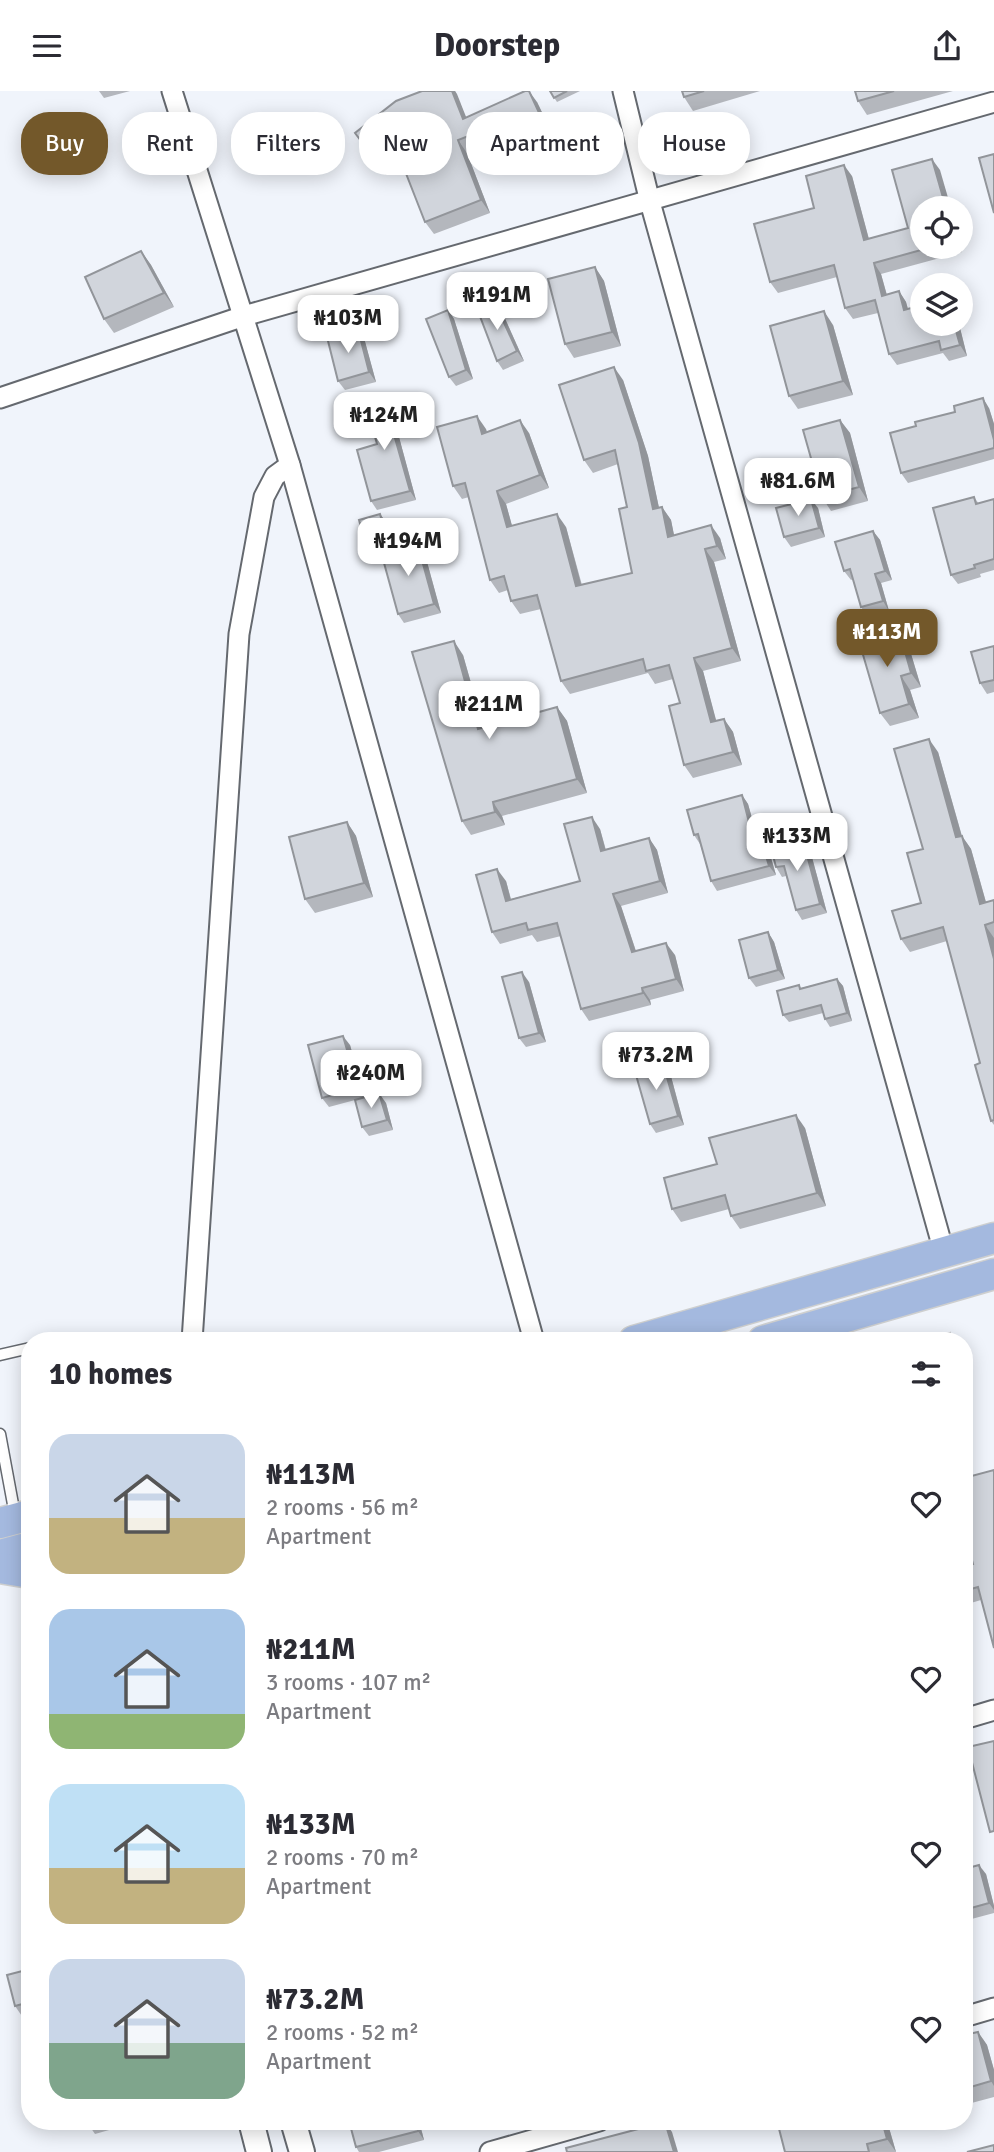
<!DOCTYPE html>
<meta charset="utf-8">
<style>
body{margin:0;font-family:Signika,sans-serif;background:#f7f7f7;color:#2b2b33;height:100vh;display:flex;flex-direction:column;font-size:26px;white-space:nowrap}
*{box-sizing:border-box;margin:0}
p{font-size:23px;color:#7c7c81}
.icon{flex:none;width:38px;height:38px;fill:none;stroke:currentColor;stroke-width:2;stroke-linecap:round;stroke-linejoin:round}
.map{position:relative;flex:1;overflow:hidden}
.details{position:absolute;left:21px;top:1241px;width:952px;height:798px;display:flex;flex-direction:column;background:#fff;border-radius:28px;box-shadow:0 4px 18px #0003}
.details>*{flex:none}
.guide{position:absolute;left:21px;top:21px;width:952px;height:63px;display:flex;gap:14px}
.fabs{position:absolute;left:910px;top:105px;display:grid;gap:14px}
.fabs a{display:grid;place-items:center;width:63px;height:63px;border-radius:50%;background:#fff;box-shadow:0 4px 18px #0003;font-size:35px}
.price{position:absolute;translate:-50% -60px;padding:0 16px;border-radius:14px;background:#fff;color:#222;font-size:23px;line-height:46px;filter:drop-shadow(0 2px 4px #0008)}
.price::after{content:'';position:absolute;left:50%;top:42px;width:21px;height:16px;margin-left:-10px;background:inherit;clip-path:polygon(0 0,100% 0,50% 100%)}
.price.current{background:#73582a;color:#fff}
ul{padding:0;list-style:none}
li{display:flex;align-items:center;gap:21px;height:175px;padding:0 28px}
li span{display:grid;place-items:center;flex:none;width:196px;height:140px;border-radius:21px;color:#555}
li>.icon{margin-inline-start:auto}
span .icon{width:84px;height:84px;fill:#fffc;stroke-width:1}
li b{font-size:30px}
h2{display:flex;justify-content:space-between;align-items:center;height:84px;padding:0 28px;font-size:30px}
.pill{padding:0 24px;border-radius:28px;background:#fff;box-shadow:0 4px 18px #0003;font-size:24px;line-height:63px}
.pill.current{background:#73582a;color:#fff}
header{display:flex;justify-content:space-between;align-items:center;height:91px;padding:0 28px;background:#fff;font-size:32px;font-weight:800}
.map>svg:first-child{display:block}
</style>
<header><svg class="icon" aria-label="menu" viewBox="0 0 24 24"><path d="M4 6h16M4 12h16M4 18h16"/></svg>Doorstep<svg class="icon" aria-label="share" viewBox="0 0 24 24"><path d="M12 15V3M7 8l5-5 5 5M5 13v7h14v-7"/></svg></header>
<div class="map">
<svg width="994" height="2061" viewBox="0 0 994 2061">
<rect width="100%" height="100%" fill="#f0f4fb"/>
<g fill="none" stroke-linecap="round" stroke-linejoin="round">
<defs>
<g id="service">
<polyline points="64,1250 85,1250"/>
<polyline points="0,1264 30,1257"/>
<polyline points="0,1343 15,1424"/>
</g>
<g id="minor">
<polyline points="172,0 290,374 534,1250"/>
<polyline points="623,0 650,111 944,1161"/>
<polyline points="0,307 244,225 994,11"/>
<polyline points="192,1250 239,543 264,406 275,385 290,374"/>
<polyline points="964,1628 994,1619"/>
<polyline points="964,1926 994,1917"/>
<polyline points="490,2061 599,2030"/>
</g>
<g id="tertiary">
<polyline points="251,2030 259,2061"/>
<polyline points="293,2030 302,2061"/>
</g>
<g id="primary">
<polyline points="634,1250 994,1147"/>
<polyline points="763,1250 994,1183"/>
<polyline points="0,1432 30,1424"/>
<polyline points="0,1464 30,1456"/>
<polyline points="0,1477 30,1482"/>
</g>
</defs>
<use href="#service" stroke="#65696f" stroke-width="13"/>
<use href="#minor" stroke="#65696f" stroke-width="23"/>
<use href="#tertiary" stroke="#65696f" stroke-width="28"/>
<use href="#primary" stroke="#cecfcf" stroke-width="33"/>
<use href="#service" stroke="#fff" stroke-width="10"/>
<use href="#minor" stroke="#fff" stroke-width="19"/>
<use href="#tertiary" stroke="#fff" stroke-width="24"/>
<use href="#primary" stroke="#a4b9df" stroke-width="30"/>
</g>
<g fill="#b4b7bd">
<polygon points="99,0 130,0 104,7"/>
<polygon points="422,0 455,0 466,27 537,11 550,38 513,55 507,46 467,62 490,122 434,143 425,131 402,72 386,84 355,42"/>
<polygon points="550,0 580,0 557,11"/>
<polygon points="682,0 760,0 693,20 684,6"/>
<polygon points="855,0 953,0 867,24 858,10"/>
<polygon points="590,28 596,38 604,63 561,75 555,65"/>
<polygon points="940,79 922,156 961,156 961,154 962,161 881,183 887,204 899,200 906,211 908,218 922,233 959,233 967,265 949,270 943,262 897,274 889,263 878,222 853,228 845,217 837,186 778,202 770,191 814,117 852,85 869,148 908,137"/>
<polygon points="141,160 151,174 174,216 114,242 104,228"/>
<polygon points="595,176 604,190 621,255 574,267 565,253"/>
<polygon points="495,212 502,221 524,270 503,279 497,270"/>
<polygon points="448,219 454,228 473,288 456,295 449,286"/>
<polygon points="833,234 853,304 798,318 789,305"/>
<polygon points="358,238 364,247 376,291 345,299 338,290"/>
<polygon points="623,289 648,365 659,417 662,416 671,429 674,444 720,447 726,468 714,471 741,570 703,580 716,630 724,628 733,641 742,674 693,687 684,674 680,612 673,588 655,593 648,582 570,603 561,590 541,518 520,523 511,510 508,499 499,502 490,489 469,406 462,408 453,395 486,338 487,342 529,342 549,397 506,413 512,435 566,436 582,494 632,482 627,416 618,373 593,382 584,369"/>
<polygon points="402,304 409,313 413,331 396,335 416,409 377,419 371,410 377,353 366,313"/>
<polygon points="989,317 994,333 994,368 908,392 901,382 916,335"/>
<polygon points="840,329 850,342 868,410 831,420 822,406"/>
<polygon points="974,406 979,413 994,408 994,479 980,483 981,486 958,493 951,484"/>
<polygon points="818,417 825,446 791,456 784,446"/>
<polygon points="380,423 383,427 390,450 368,456 365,451"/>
<polygon points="873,440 880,449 892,489 881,492 889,520 868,526 861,516 853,488 851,489 844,480"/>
<polygon points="417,451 424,460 441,522 404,532 398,523"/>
<polygon points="899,539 908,553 921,596 910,599 919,627 890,635 880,622"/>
<polygon points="994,555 994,601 987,603 980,592"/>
<polygon points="463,564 484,637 557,616 567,630 587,702 502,725 505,734 471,744 462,730"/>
<polygon points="938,661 962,745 971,758 986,811 994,809 994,1034 991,1030 980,972 947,850 910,861 901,848 921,812 923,758"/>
<polygon points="742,704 748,713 756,742 766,750 776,784 717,800 711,790 700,753 694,744"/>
<polygon points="347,731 356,745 373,806 315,822 305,808"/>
<polygon points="600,738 606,759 649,747 657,759 668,802 621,815 636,860 675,864 684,900 650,909 651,914 589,930 581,918 561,845 537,851 532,844 500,853 492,841 506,790 511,808 580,790"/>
<polygon points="810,759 827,822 802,829 796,819 786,785 782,786 776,776"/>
<polygon points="768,841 774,851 785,888 756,896 749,887"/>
<polygon points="837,888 843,895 852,930 830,936 825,928 823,922 789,931 783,924 799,894 801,897"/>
<polygon points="529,891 546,951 526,956 519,947"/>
<polygon points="350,954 364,1006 386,1012 393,1039 369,1045 362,1036 355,1009 329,1016 322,1007"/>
<polygon points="662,969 669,978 684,1034 656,1042 650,1033"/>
<polygon points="805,1037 826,1115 740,1138 731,1125 729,1118 681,1131 672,1118 717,1073"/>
<polygon points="964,1276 969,1296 964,1297"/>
<polygon points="964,1387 981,1509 964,1514 964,1476 973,1473"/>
<polygon points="964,1778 986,1783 994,1815 994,1822 964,1830"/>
<polygon points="30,1878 30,1930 26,1931 15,1915"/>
<polygon points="978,1941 987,1954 994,1979 994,2006 964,2014 964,1944"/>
<polygon points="86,2030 141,2030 95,2043"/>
<polygon points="419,2030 424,2049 379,2061 359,2061 356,2056"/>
<polygon points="887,2030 896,2061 785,2061"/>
</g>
<g fill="#92959a">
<polygon points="452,0 455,0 457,3 472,41 463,28"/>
<polygon points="529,0 537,11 550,38 541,26"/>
<polygon points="590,28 596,38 604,63 597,54"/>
<polygon points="458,49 467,62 490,122 481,109"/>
<polygon points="932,68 940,79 951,117 946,117"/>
<polygon points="844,74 852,85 872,160 864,149"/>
<polygon points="141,160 151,174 174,216 164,202"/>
<polygon points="874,172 881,183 890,216 882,205"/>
<polygon points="595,176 604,190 621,255 612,241"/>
<polygon points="899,200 906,211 911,230 904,219"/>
<polygon points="495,212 502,221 524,270 517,260"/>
<polygon points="448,219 454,228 473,288 466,279"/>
<polygon points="824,220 833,234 853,304 843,290"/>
<polygon points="954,233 959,233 967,265 960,254"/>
<polygon points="358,238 364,247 376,291 369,281"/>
<polygon points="614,276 623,289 648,365 662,431 653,418"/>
<polygon points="402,304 409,313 413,331 407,321"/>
<polygon points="983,307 989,317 994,333 994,349"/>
<polygon points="477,325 486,338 491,356 482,343"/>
<polygon points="389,326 396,335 416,409 410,400"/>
<polygon points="520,329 529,342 549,397 540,384"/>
<polygon points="840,329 850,342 868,410 859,396"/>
<polygon points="497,400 506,413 516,449 507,436"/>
<polygon points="811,408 818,417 825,446 819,437"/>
<polygon points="662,416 671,429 677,459 668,446"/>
<polygon points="380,423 383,427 390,450 386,446"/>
<polygon points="557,423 566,436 585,508 576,495"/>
<polygon points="711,434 720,447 726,468 717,455"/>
<polygon points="873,440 880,449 892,489 885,480"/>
<polygon points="417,451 424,460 441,522 434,513"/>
<polygon points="705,458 714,471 741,570 732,557"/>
<polygon points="875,483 881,492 889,520 883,510"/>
<polygon points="899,539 908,553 921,596 911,582"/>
<polygon points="454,550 463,564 488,652 478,638"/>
<polygon points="694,567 703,580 720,644 711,631"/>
<polygon points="901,585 910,599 919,627 909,613"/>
<polygon points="557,616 567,630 587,702 577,688"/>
<polygon points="724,628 733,641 742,674 733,661"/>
<polygon points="929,648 938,661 966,760 956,746"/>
<polygon points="742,704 748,713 759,752 752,743"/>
<polygon points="493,711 502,725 505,734 495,721"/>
<polygon points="592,726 600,738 609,772 601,760"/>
<polygon points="347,731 356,745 373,806 364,792"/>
<polygon points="759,741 766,750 776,784 769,775"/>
<polygon points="962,745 971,758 990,826 980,813"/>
<polygon points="649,747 657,759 668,802 660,790"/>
<polygon points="803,749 810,759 827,822 820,813"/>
<polygon points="497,778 506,790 514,821 506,810"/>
<polygon points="613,803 621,815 640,873 632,861"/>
<polygon points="985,834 994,847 994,868"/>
<polygon points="768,841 774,851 785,888 778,879"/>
<polygon points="666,852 675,864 684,900 676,888"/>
<polygon points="522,881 529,891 546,951 539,942"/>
<polygon points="837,888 843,895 852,930 847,922"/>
<polygon points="642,897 650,909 651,914 643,902"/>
<polygon points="343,945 350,954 365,1007 358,997"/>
<polygon points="662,969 669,978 684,1034 678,1025"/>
<polygon points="379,1002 386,1012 393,1039 387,1029"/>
<polygon points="796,1024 805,1037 826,1115 817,1102"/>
<polygon points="964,1276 969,1296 964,1288"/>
<polygon points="979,1774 986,1783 994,1815 994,1819 989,1812"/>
<polygon points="978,1941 987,1954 994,1979 994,1995 991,1990"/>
<polygon points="415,2030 419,2030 424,2049 418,2040"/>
<polygon points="882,2030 887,2030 896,2061 887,2048"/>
<polygon points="665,2031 672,2041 678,2061 674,2061"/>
</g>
<g fill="#d1d5dc" stroke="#92959a" stroke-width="2">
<polygon points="422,0 452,0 463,28 525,0 529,0 541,26 504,43 499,33 458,49 481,109 425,131 396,57 377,71 355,42 396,10"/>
<polygon points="550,0 567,0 554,7"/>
<polygon points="682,0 704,0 684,6"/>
<polygon points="855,0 894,0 858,10"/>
<polygon points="590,28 597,54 555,65 548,40"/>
<polygon points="994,63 994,122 979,67"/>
<polygon points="932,68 946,117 922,117 922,156 932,156 874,172 882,205 899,200 904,219 922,214 922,233 954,233 960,254 941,259 939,250 889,263 875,209 845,217 834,174 770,191 754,133 814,117 806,85 844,74 864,149 908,137 892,79"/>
<polygon points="141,160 164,202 104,228 85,186"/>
<polygon points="595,176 612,241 565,253 548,188"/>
<polygon points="495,212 517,260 497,270 478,220"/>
<polygon points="448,219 466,279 449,286 426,228"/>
<polygon points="824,220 843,290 789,305 770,235"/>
<polygon points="358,238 369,281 338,290 327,246"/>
<polygon points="614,276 639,352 653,418 662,416 668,446 711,434 717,455 705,458 732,557 694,567 711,631 724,628 733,661 684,674 669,615 680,612 669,574 646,580 643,568 561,590 537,504 511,510 504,485 490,489 465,392 453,395 437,336 477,325 482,343 520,329 540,384 497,400 507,436 557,423 576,495 632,482 619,418 627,416 615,359 584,369 559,294"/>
<polygon points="402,304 407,321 389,326 410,400 371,410 357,359 377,353 366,313"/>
<polygon points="983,307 994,349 994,357 901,382 890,342 916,335 915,331 955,321 954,315"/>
<polygon points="840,329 859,396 822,406 803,339"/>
<polygon points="974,406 976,413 994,408 994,468 974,474 975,477 951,484 933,417"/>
<polygon points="811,408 819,437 784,446 776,417"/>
<polygon points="380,423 386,446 365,451 359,429"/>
<polygon points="873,440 885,480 875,483 883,510 861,516 850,478 844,480 835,451"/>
<polygon points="417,451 434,513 398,523 381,461"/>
<polygon points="899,539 911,582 901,585 909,613 880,622 859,550"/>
<polygon points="454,550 478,638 557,616 577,688 493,711 495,721 462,730 412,561"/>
<polygon points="994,555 994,589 980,592 971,561"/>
<polygon points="929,648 956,746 962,745 980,813 994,809 994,831 985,834 994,868 994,1029 991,1030 975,974 980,972 943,836 901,848 892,820 921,812 907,762 923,758 894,658"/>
<polygon points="742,704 752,743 759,741 769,775 711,790 698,743 694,744 687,719"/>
<polygon points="592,726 601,760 649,747 660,790 613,803 632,861 666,852 676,888 642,897 643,902 581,918 557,832 528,839 526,832 492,841 476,784 497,778 506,810 580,790 564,733"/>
<polygon points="347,731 364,792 305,808 289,746"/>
<polygon points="803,749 820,813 796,819 784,775 776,776 771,757"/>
<polygon points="768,841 778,879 749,887 739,849"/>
<polygon points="522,881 539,942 519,947 502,886"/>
<polygon points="837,888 847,922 825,928 821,914 783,924 777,900 799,894 800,898"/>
<polygon points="343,945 358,997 322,1007 308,954"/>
<polygon points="662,969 678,1025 650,1033 634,977"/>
<polygon points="379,1002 387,1029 362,1036 355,1009"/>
<polygon points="796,1024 817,1102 731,1125 725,1104 672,1118 664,1087 717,1073 709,1047"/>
<polygon points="950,1242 952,1250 924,1250"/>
<polygon points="994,1379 994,1557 978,1496 964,1500 964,1476 973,1473 964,1439 964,1387"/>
<polygon points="994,1650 994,1740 990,1741 968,1656"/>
<polygon points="979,1774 989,1812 964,1819 964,1778"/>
<polygon points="30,1878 30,1911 15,1915 7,1884"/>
<polygon points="978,1941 991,1990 964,1998 964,1944"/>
<polygon points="349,2030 415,2030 418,2040 356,2056"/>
<polygon points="777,2030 882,2030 887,2048 867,2053 869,2061 785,2061"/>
<polygon points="665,2031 674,2061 567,2061 566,2057"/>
<polygon points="994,2054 994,2061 967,2061"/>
</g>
</svg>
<div class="fabs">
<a><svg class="icon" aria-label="locate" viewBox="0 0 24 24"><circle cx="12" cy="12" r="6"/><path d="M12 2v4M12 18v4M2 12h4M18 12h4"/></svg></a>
<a><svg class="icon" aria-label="layers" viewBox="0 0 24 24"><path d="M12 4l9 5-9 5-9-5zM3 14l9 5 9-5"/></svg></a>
</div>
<b class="price" style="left:497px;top:241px">₦191M</b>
<b class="price" style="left:348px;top:264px">₦103M</b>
<b class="price" style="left:384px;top:361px">₦124M</b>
<b class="price" style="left:798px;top:427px">₦81.6M</b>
<b class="price" style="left:408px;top:487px">₦194M</b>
<b class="price current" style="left:887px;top:578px">₦113M</b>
<b class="price" style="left:489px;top:650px">₦211M</b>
<b class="price" style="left:797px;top:782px">₦133M</b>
<b class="price" style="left:656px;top:1001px">₦73.2M</b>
<b class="price" style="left:371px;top:1019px">₦240M</b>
<div class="guide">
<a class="pill current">Buy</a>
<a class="pill">Rent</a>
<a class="pill">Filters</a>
<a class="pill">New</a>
<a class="pill">Apartment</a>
<a class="pill">House</a>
</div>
<section class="details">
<h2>10 homes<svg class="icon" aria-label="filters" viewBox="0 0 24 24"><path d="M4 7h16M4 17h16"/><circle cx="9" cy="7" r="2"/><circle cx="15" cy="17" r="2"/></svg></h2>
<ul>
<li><span style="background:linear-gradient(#c9d6e8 60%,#c2b280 0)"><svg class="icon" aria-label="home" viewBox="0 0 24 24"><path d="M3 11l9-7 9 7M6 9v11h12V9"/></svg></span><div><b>₦113M</b><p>2 rooms · 56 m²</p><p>Apartment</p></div><svg class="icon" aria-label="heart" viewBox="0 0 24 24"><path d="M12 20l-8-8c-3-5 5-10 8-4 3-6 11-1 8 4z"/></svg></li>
<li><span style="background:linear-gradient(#a9c7e8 75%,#8fb573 0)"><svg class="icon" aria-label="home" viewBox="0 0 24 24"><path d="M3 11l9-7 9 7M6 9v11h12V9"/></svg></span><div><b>₦211M</b><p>3 rooms · 107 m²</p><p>Apartment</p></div><svg class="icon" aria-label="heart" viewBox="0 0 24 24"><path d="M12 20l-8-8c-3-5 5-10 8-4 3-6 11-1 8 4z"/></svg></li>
<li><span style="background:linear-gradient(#bfe0f5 60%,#c2b280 0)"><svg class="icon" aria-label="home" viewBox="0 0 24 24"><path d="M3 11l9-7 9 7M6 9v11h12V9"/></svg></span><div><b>₦133M</b><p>2 rooms · 70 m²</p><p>Apartment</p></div><svg class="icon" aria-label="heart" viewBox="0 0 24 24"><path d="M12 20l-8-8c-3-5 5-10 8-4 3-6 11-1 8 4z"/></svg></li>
<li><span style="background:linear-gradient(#c9d6e8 60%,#7fa58c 0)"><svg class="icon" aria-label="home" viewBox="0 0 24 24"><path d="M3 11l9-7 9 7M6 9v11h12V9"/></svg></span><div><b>₦73.2M</b><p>2 rooms · 52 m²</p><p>Apartment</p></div><svg class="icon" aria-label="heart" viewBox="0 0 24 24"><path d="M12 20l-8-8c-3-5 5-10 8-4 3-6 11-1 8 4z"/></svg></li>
</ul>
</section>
</div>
